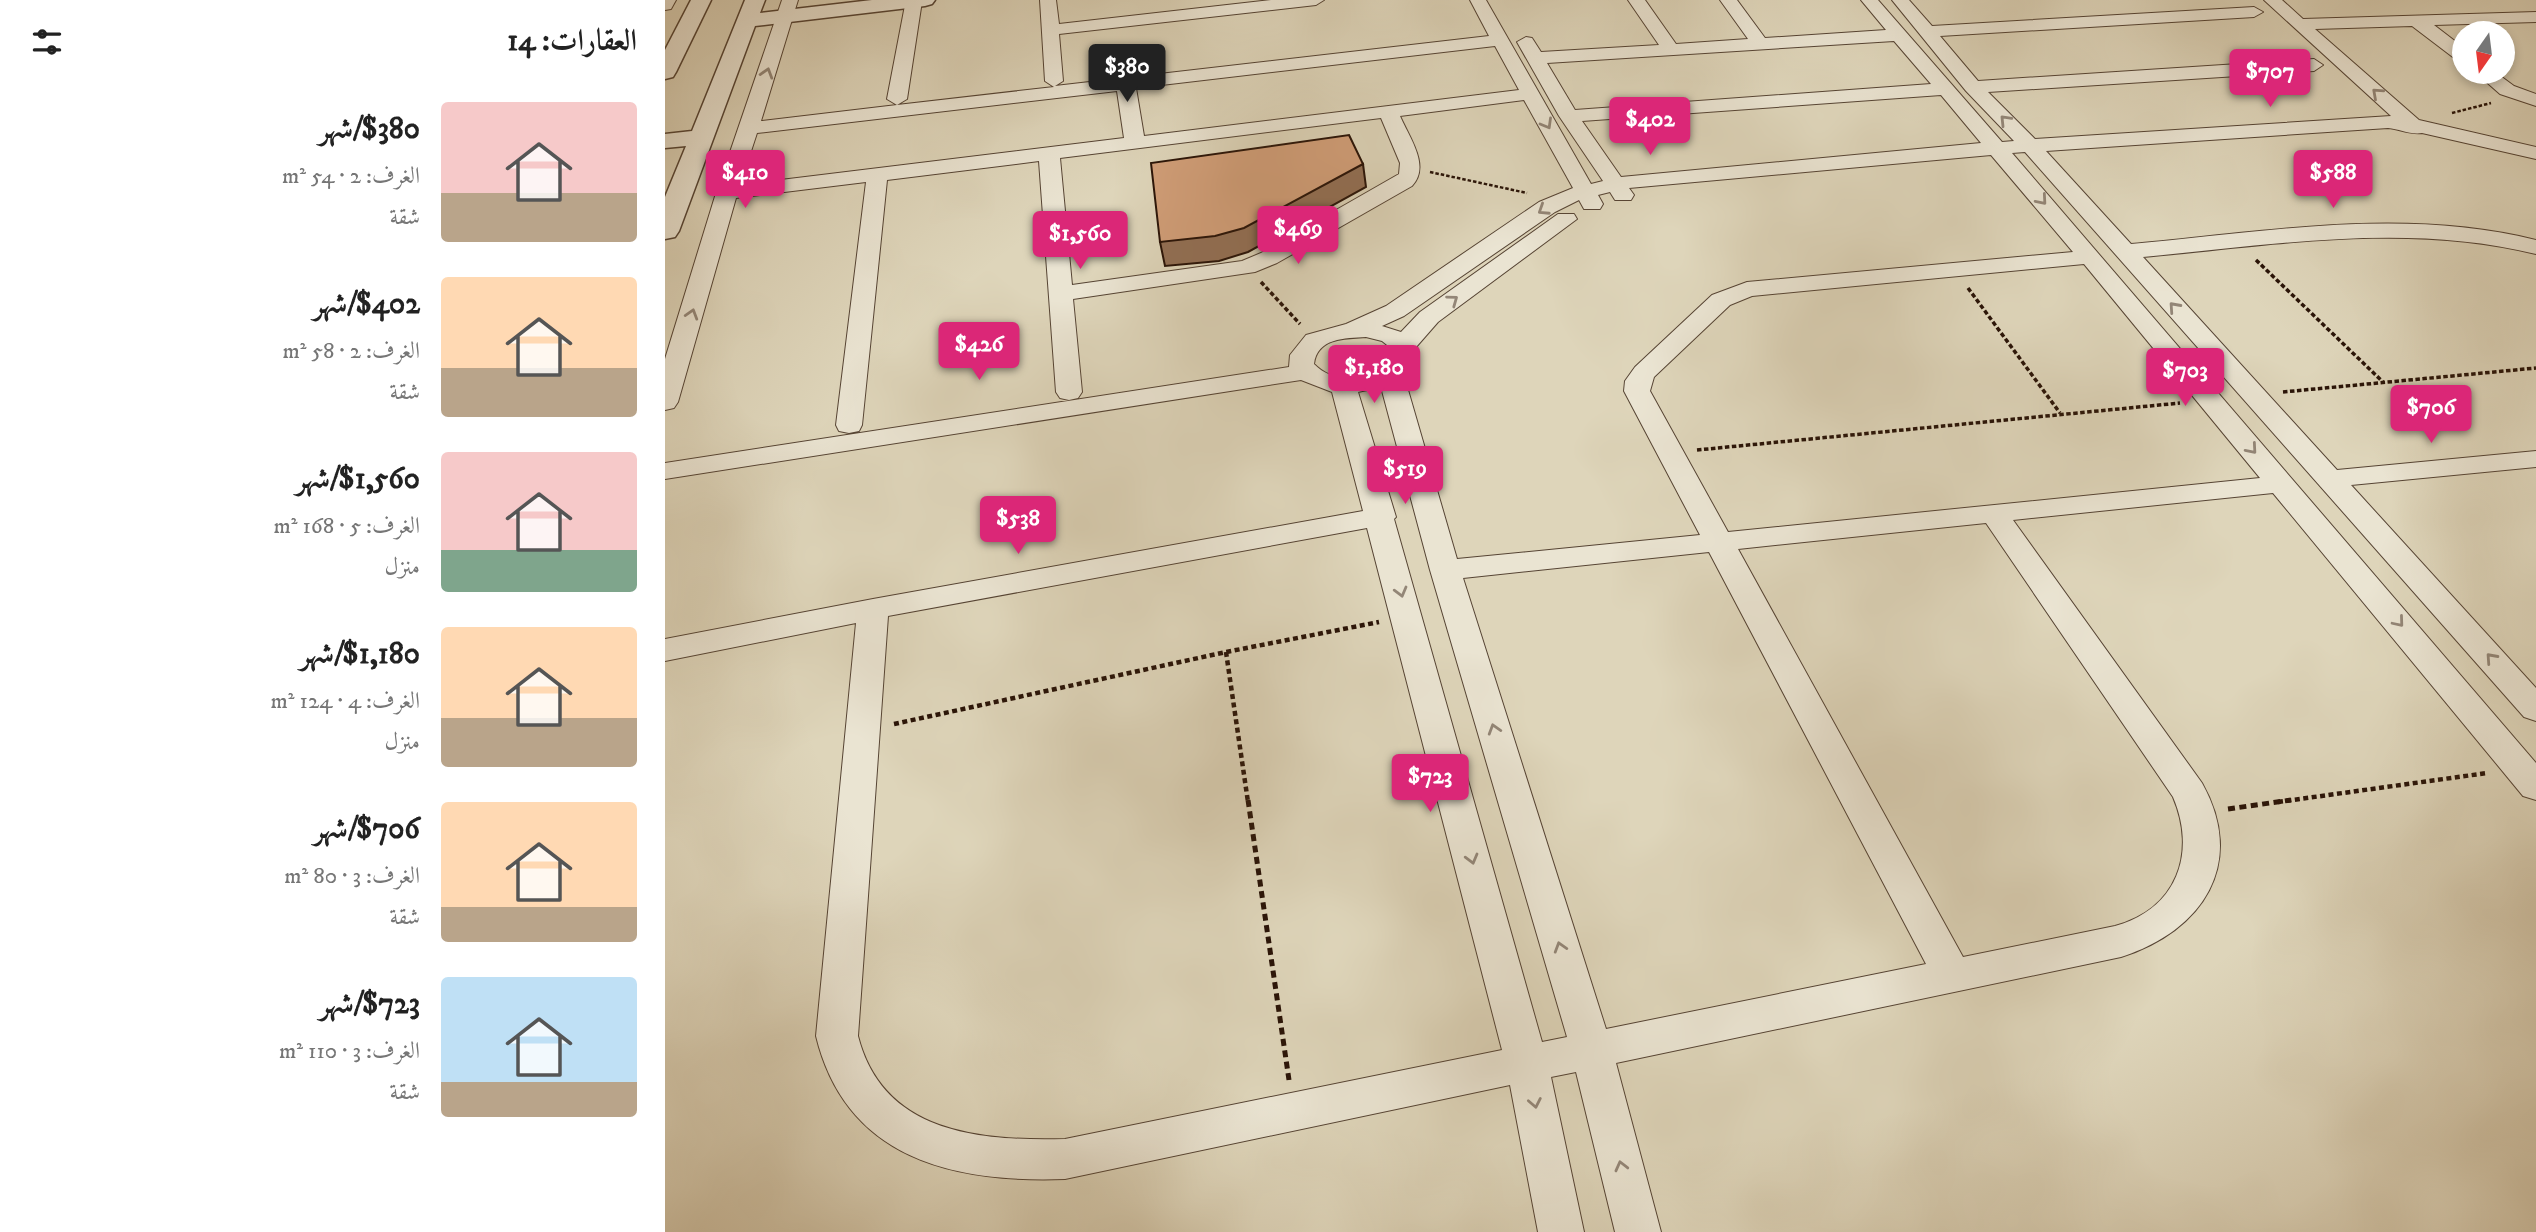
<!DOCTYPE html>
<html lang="ar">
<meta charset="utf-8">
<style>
body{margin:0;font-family:"IM FELL DW Pica",Amiri,serif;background:#f2f2f2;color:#222;direction:rtl;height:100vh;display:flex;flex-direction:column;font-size:26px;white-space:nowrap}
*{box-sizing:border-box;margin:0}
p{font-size:23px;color:#767676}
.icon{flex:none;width:38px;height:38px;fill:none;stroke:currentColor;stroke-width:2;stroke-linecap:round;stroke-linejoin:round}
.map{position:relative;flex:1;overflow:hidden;direction:ltr}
.drawer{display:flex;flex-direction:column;background:#fff;width:665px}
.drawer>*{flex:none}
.needle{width:46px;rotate:194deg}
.fabs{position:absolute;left:1787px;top:21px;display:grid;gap:14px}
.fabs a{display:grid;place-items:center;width:63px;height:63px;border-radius:50%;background:#fff;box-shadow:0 4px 10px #0003;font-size:35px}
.price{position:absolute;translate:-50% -60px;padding:0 16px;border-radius:7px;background:#db2777;color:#fff;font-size:23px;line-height:46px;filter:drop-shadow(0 2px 4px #0008)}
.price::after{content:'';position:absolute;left:50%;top:42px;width:21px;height:16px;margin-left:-10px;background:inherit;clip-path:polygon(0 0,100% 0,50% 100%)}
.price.active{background:#222;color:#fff}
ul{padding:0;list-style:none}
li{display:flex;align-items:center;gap:21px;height:175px;padding:0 28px}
li span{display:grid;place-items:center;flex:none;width:196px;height:140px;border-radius:7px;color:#555}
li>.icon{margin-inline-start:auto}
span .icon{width:84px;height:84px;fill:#fffc;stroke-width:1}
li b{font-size:30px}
h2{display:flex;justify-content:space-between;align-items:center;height:84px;padding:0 28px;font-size:30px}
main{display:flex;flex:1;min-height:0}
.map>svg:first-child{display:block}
</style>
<main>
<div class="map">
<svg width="1871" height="1232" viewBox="0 0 1871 1232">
<rect width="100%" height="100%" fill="#ded5ba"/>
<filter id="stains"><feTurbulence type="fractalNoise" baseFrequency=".00286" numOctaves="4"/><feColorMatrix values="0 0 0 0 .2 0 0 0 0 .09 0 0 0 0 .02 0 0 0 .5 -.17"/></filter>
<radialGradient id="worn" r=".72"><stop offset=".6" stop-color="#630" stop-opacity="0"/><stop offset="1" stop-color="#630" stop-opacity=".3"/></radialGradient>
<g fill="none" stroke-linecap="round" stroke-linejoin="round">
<defs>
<g id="minor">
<polygon points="0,0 11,0 6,9 0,10"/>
<path d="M117,0H133L96,121L232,105L222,99L241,0L257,1L242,99L232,105L389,87L380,81L375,0H391L394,24L606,0H659L651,5L394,34L398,81L390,86L824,36L805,0H821L926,184L938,181L894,116L852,42L861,37L867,38L876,52L994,45L963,0H980L1011,44L1083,39L1055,0H1072L1100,38L1221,30L1196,0H1213L1337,142L1349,141L1301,91L1227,0H1244L1267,26L1589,7L1598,12L1589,17L1275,36L1313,81L1649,59L1658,65L1649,71L1323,92L1370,139L1726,116L1599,0H1617L1638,19L1871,12V22L1769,25L1799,48V62L1793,61L1747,26L1650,29L1754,120L1871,147V159L1757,133C1746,135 1734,129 1723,128L1381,151L1466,244C1600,232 1738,207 1871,240V254C1741,222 1609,245 1478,257L1672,470L1871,451V467L1686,485L1871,688V721L1859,717L1360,152L1347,153L1871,763V800L1858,796L1608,493L1348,520L1537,783C1582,863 1538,931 1456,957L951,1063L996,1232H950L911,1072L886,1077L919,1232H873L845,1085L400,1179C288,1183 181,1159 151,1036L191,623L0,661V639L208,599L698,511L667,392L636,380L0,479V463L624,367L625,355L641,335L681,324L721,306L874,202L908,188L859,100L735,116C744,137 766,166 747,186L612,263L590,272L408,299L417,392L413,398L404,400L395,398L391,392L374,161L222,180L197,425L194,431L184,433L174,431L171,425L201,182L71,198L13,402L9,408L0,410V359L51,193ZM1229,41L1266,84L910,110L882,63ZM830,46L854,90L479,136L471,88ZM452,91L459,138L75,185L92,133ZM1276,95L1316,143L956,177L917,121ZM716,118L735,163L734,174L596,253L577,261L407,285L395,158ZM1326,155L1408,252L1082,282L1047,295L970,367L960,381L959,391L1035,535L792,559L739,376L753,361L752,346L773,322L912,219L909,214H893L755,312L736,332L717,326L739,316L890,212L914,200L919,209H935L938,204L933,195L945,192L950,200H966L969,195L964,188ZM1419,264L1595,478L1063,532L985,391L989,377L1065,305L1087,296ZM701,337L717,341L727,349V359C706,380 670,386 649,364C652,338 680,338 701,337ZM716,387L765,570L902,1037L877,1042L729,519L731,517L693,392ZM1321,523L1508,797C1532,853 1512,909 1450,926L1298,957L1073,549ZM702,528L837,1050L400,1139C315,1141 218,1134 193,1036L223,616ZM1044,552L1261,964L941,1029L798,578Z"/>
<polygon points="1810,72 1830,72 1849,86 1871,94 1871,106 1835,94"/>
</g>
<g id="tertiary">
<polygon points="26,0 46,0 11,72 8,77 0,79 0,50"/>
<polygon points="80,0 100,0 95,13 207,0 270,0 267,4 260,6 90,26 14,231 10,237 0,239 0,197 21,146 0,148 0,134 27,131"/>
</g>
</defs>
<use href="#minor" stroke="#564434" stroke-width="2"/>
<use href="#tertiary" stroke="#564434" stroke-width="3"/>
<g stroke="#291307" stroke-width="2.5" stroke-dasharray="3.5 2" stroke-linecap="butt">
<polyline points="1787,113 1826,103"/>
<polyline points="765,172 862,193"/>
</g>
<g stroke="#291307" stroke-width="3.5" stroke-dasharray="4.5 2.5" stroke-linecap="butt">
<polyline points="1591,260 1718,382"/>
<polyline points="596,282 635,324"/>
<polyline points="1303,288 1395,413"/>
<polyline points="1618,392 1871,368"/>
<polyline points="1032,450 1515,403"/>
</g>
<g stroke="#291307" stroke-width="4.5" stroke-dasharray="5 3.5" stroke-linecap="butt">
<polyline points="561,652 583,802"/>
<polyline points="229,724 561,652 714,622"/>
<polyline points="1613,802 1822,773"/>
</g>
<g stroke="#291307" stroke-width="5" stroke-dasharray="7 4.5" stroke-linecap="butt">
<polyline points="583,800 624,1080"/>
<polyline points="1563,809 1626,800"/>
</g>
<use href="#minor" fill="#eae4d2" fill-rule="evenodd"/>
<use href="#tertiary" fill="#eae4d2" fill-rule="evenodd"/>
</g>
<polygon fill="#926f54" stroke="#291307" stroke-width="2" points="698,164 701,187 583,252 554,261 500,266 495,242"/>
<polygon fill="#d19e78" stroke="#291307" stroke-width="2" points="684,135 698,164 579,228 550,236 495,242 486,163"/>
<defs><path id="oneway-chevron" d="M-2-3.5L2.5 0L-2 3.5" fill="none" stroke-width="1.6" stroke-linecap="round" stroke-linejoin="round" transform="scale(1.75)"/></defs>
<g stroke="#938677">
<use href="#oneway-chevron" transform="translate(102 73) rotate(-73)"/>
<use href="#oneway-chevron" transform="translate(1712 93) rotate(-138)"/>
<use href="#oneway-chevron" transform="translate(1340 120) rotate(-134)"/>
<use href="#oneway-chevron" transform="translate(882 124) rotate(60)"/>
<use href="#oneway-chevron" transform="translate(1377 200) rotate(49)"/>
<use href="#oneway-chevron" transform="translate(878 210) rotate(147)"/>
<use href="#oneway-chevron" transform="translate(788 300) rotate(-36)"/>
<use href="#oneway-chevron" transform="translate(1509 307) rotate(-132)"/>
<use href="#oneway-chevron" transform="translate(27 314) rotate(-73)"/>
<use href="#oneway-chevron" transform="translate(1587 449) rotate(49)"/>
<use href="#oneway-chevron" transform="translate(736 592) rotate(75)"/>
<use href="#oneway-chevron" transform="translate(1734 622) rotate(50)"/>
<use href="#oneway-chevron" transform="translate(1826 658) rotate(-132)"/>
<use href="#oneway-chevron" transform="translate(829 729) rotate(-107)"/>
<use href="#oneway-chevron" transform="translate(807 859) rotate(75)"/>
<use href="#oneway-chevron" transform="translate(895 947) rotate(-107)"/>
<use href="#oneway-chevron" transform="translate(870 1103) rotate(79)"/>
<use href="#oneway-chevron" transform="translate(956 1166) rotate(-104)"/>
</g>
<rect width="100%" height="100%" filter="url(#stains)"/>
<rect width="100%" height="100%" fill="url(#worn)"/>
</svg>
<div class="fabs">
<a><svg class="needle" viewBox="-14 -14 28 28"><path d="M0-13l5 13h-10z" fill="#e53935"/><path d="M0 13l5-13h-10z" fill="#767676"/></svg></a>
</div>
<b class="price active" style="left:462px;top:104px">$380</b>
<b class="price" style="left:1605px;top:109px">$707</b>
<b class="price" style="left:985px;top:157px">$402</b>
<b class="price" style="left:80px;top:210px">$410</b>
<b class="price" style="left:1668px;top:210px">$588</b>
<b class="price" style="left:633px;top:266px">$469</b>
<b class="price" style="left:415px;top:271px">$1,560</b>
<b class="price" style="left:314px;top:382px">$426</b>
<b class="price" style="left:709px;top:405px">$1,180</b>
<b class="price" style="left:1520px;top:408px">$703</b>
<b class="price" style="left:1766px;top:445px">$706</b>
<b class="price" style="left:740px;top:506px">$519</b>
<b class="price" style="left:353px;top:556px">$538</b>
<b class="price" style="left:765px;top:814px">$723</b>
</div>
<section class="drawer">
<h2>العقارات: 14<svg class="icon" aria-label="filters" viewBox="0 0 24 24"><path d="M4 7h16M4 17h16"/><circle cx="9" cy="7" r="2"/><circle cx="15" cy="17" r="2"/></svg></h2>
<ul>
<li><span style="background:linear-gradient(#f6c9c9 65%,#b9a48a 0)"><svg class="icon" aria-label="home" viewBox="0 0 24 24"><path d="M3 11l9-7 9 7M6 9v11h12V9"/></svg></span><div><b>$380/شهر</b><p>الغرف: 2 · 54 m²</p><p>شقة</p></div></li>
<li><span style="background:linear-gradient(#ffd9b3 65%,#b9a48a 0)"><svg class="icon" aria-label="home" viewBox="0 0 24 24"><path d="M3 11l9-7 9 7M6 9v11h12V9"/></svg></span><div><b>$402/شهر</b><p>الغرف: 2 · 58 m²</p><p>شقة</p></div></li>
<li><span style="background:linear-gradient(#f6c9c9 70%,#7fa58c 0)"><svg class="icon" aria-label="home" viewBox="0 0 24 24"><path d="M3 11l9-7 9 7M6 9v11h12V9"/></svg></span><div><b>$1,560/شهر</b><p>الغرف: 5 · 168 m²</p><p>منزل</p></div></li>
<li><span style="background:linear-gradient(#ffd9b3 65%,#b9a48a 0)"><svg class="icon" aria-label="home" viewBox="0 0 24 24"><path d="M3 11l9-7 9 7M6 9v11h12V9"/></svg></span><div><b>$1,180/شهر</b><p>الغرف: 4 · 124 m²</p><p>منزل</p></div></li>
<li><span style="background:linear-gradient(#ffd9b3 75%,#b9a48a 0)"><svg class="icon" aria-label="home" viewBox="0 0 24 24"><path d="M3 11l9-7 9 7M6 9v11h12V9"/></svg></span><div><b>$706/شهر</b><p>الغرف: 3 · 80 m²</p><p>شقة</p></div></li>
<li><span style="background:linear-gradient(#bfe0f5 75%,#b9a48a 0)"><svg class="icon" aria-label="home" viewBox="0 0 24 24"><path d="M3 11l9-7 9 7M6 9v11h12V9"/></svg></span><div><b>$723/شهر</b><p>الغرف: 3 · 110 m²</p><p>شقة</p></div></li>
</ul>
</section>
</main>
